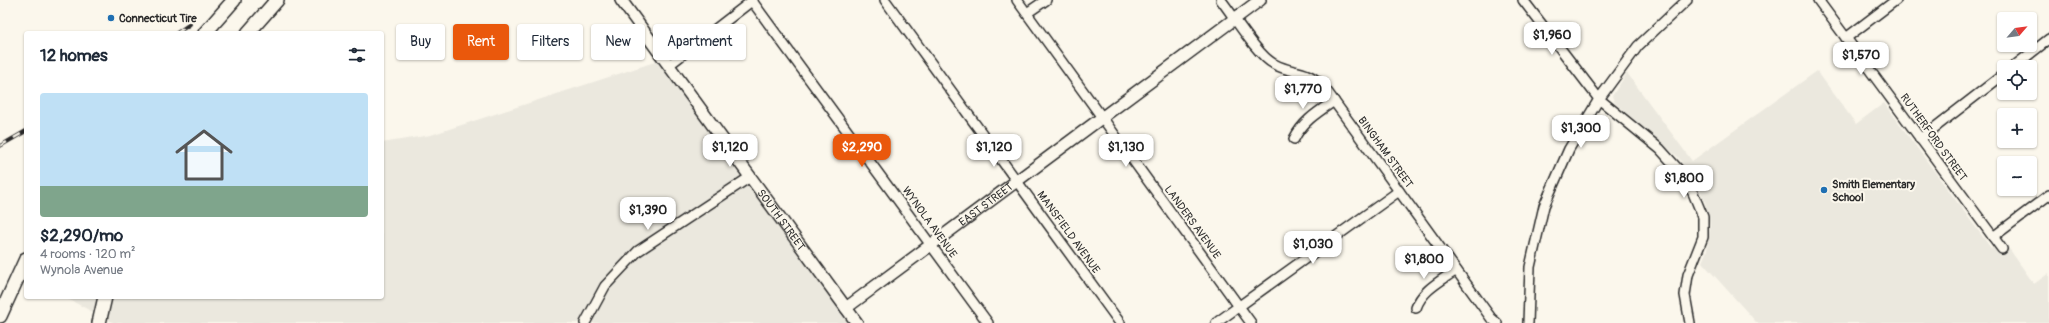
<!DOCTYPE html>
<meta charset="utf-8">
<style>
body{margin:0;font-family:Pangolin,sans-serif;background:#f6f6f7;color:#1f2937;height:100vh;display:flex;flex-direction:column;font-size:15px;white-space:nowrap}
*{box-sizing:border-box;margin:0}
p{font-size:13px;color:#747a83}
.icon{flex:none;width:22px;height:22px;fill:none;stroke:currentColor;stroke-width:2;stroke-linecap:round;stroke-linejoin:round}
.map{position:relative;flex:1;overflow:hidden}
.details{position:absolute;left:24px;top:31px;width:360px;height:268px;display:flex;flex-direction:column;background:#fff;border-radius:4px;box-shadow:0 1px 3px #0004}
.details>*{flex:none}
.banner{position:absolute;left:396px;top:24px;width:380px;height:36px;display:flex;gap:8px}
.needle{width:26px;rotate:62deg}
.fabs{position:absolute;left:1997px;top:12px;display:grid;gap:8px}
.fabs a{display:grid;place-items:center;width:40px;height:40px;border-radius:4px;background:#fff;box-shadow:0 1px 3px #0004;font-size:20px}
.price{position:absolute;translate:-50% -34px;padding:0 9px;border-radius:8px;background:#fff;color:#222;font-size:13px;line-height:26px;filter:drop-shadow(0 1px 2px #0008)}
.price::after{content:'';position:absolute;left:50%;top:24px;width:12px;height:9px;margin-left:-6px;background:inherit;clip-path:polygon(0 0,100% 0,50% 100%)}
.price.selected{background:#ea580c;color:#fff}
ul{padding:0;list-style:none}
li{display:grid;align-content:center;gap:8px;height:212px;padding:0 16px}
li+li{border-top:1px solid #e0e1e3}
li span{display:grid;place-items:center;height:124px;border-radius:4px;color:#555}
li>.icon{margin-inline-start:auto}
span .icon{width:72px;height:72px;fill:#fffc;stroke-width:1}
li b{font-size:17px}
h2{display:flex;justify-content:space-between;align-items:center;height:48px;padding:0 16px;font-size:17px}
.chip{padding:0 14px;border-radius:4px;background:#fff;box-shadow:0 1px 3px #0004;font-size:14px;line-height:36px}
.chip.selected{background:#ea580c;color:#fff}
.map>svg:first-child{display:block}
</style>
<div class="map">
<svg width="2049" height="323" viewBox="0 0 2049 323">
<rect width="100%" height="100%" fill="#fbf7ec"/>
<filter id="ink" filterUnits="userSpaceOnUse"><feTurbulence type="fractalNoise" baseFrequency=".025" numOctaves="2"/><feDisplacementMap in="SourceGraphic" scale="8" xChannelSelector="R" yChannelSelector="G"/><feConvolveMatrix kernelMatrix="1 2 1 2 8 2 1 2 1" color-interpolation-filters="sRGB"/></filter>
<g filter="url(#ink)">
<g fill="#ebe8de">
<polygon points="658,61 849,323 114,323 64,297 382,297 382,143 431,135"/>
<polygon points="1817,71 1856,124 1884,103 1991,248 2003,240 2034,284 2049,273 2049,323 1757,323 1702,262 1707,250 1710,226 1705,202 1693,178 1678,157 1615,103 1612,96 1627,73 1692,161"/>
</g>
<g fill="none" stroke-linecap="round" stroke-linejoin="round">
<defs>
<g id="minor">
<polyline points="885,0 1120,323"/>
<polyline points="1017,0 1251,323"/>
<path d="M1221,0C1233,15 1258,56 1274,64C1294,75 1303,67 1323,86L1491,318L1497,323"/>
<polyline points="1523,0 1599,99 1660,149 1679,170 1693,193 1703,217 1703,237 1688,275 1685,295 1690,323"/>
<polyline points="1818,0 2002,249"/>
<polyline points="752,1 988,323"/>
<polyline points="1027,13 1046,0"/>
<polyline points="1846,38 1896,0"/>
<polyline points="669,65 753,0"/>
<polyline points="2013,67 2049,39"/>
<path d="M1294,139C1303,121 1318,112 1334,101"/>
<polyline points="1920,139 2004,74"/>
<polyline points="1993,237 2049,195"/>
<path d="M1416,308C1422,290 1441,281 1456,270"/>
<polyline points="585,323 605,286 638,251 750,177"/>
<polyline points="1216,323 1399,191"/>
<polyline points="1528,323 1530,267 1544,206 1569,149 1599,99 1638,46 1687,0"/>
</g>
<g id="major">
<path id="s1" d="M621,0L857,323"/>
<path id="s2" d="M846,308L1260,0"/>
</g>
<g id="highway">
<polyline points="205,33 234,0"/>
<polyline points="248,33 277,0"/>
<polyline points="0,316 26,259"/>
<polyline points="99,323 105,297"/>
</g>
</defs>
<use href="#minor" stroke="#2b2b2b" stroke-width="12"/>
<use href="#major" stroke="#2b2b2b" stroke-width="14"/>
<use href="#highway" stroke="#2b2b2b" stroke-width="16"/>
<use href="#minor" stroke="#fbf7ec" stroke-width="9"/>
<use href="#major" stroke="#fbf7ec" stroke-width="11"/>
<use href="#highway" stroke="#fbf7ec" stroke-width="13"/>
<defs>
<g id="rail">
<polyline points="177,33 190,24"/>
<polyline points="0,146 26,131"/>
</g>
</defs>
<use href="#rail" stroke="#2b2b2b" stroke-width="4"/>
<use href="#rail" stroke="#fbf7ec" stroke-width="2.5" stroke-dasharray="8" stroke-linecap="butt"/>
</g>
</g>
<g fill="#1f6fb2" stroke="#fbf7ec" stroke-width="1.5">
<circle cx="111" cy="18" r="4"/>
<circle cx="1824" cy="190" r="4"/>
</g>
<g text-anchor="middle" stroke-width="4" stroke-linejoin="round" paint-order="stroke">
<g font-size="11" font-weight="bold" fill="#2b2b2b" stroke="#fbf7ec" text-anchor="start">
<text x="119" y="22">Connecticut Tire</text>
<text x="1832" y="188">Smith Elementary<tspan x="1832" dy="13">School</tspan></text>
</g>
<g font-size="11" fill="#2b2b2b" stroke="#fbf7ec">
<text transform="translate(1934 137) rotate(54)" y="4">RUTHERFORD STREET</text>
<text transform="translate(1386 152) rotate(54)" y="4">BINGHAM STREET</text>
<text dy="4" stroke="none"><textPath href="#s2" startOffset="174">EAST STREET</textPath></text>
<text dy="4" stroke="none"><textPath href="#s1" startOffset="272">SOUTH STREET</textPath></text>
<text transform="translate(930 222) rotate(54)" y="4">WYNOLA AVENUE</text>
<text transform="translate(1193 222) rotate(54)" y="4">LANDERS AVENUE</text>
<text transform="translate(1069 232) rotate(54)" y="4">MANSFIELD AVENUE</text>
</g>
</g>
</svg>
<div class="fabs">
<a><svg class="needle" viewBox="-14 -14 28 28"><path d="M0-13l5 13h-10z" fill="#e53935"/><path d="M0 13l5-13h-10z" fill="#747a83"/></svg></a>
<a><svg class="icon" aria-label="locate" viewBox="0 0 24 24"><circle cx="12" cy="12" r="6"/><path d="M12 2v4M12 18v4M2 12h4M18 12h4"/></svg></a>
<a>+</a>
<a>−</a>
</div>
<b class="price" style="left:1552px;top:56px">$1,960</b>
<b class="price" style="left:1861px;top:76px">$1,570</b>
<b class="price" style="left:1303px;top:110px">$1,770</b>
<b class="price" style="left:1581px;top:149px">$1,300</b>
<b class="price" style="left:730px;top:168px">$1,120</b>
<b class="price selected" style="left:862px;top:168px">$2,290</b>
<b class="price" style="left:994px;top:168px">$1,120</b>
<b class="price" style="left:1126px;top:168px">$1,130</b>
<b class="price" style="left:1684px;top:199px">$1,800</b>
<b class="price" style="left:648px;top:231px">$1,390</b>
<b class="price" style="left:1313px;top:265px">$1,030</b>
<b class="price" style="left:1424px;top:280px">$1,800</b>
<div class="banner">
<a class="chip">Buy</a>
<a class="chip selected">Rent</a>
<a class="chip">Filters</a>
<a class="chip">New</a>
<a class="chip">Apartment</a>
</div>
<section class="details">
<h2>12 homes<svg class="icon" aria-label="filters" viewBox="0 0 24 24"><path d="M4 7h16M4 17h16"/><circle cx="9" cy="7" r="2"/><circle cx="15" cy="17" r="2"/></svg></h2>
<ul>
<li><span style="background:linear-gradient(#bfe0f5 75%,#7fa58c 0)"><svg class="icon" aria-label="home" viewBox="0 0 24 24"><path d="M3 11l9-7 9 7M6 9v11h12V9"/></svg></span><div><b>$2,290/mo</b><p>4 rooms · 120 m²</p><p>Wynola Avenue</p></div></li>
</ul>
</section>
</div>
